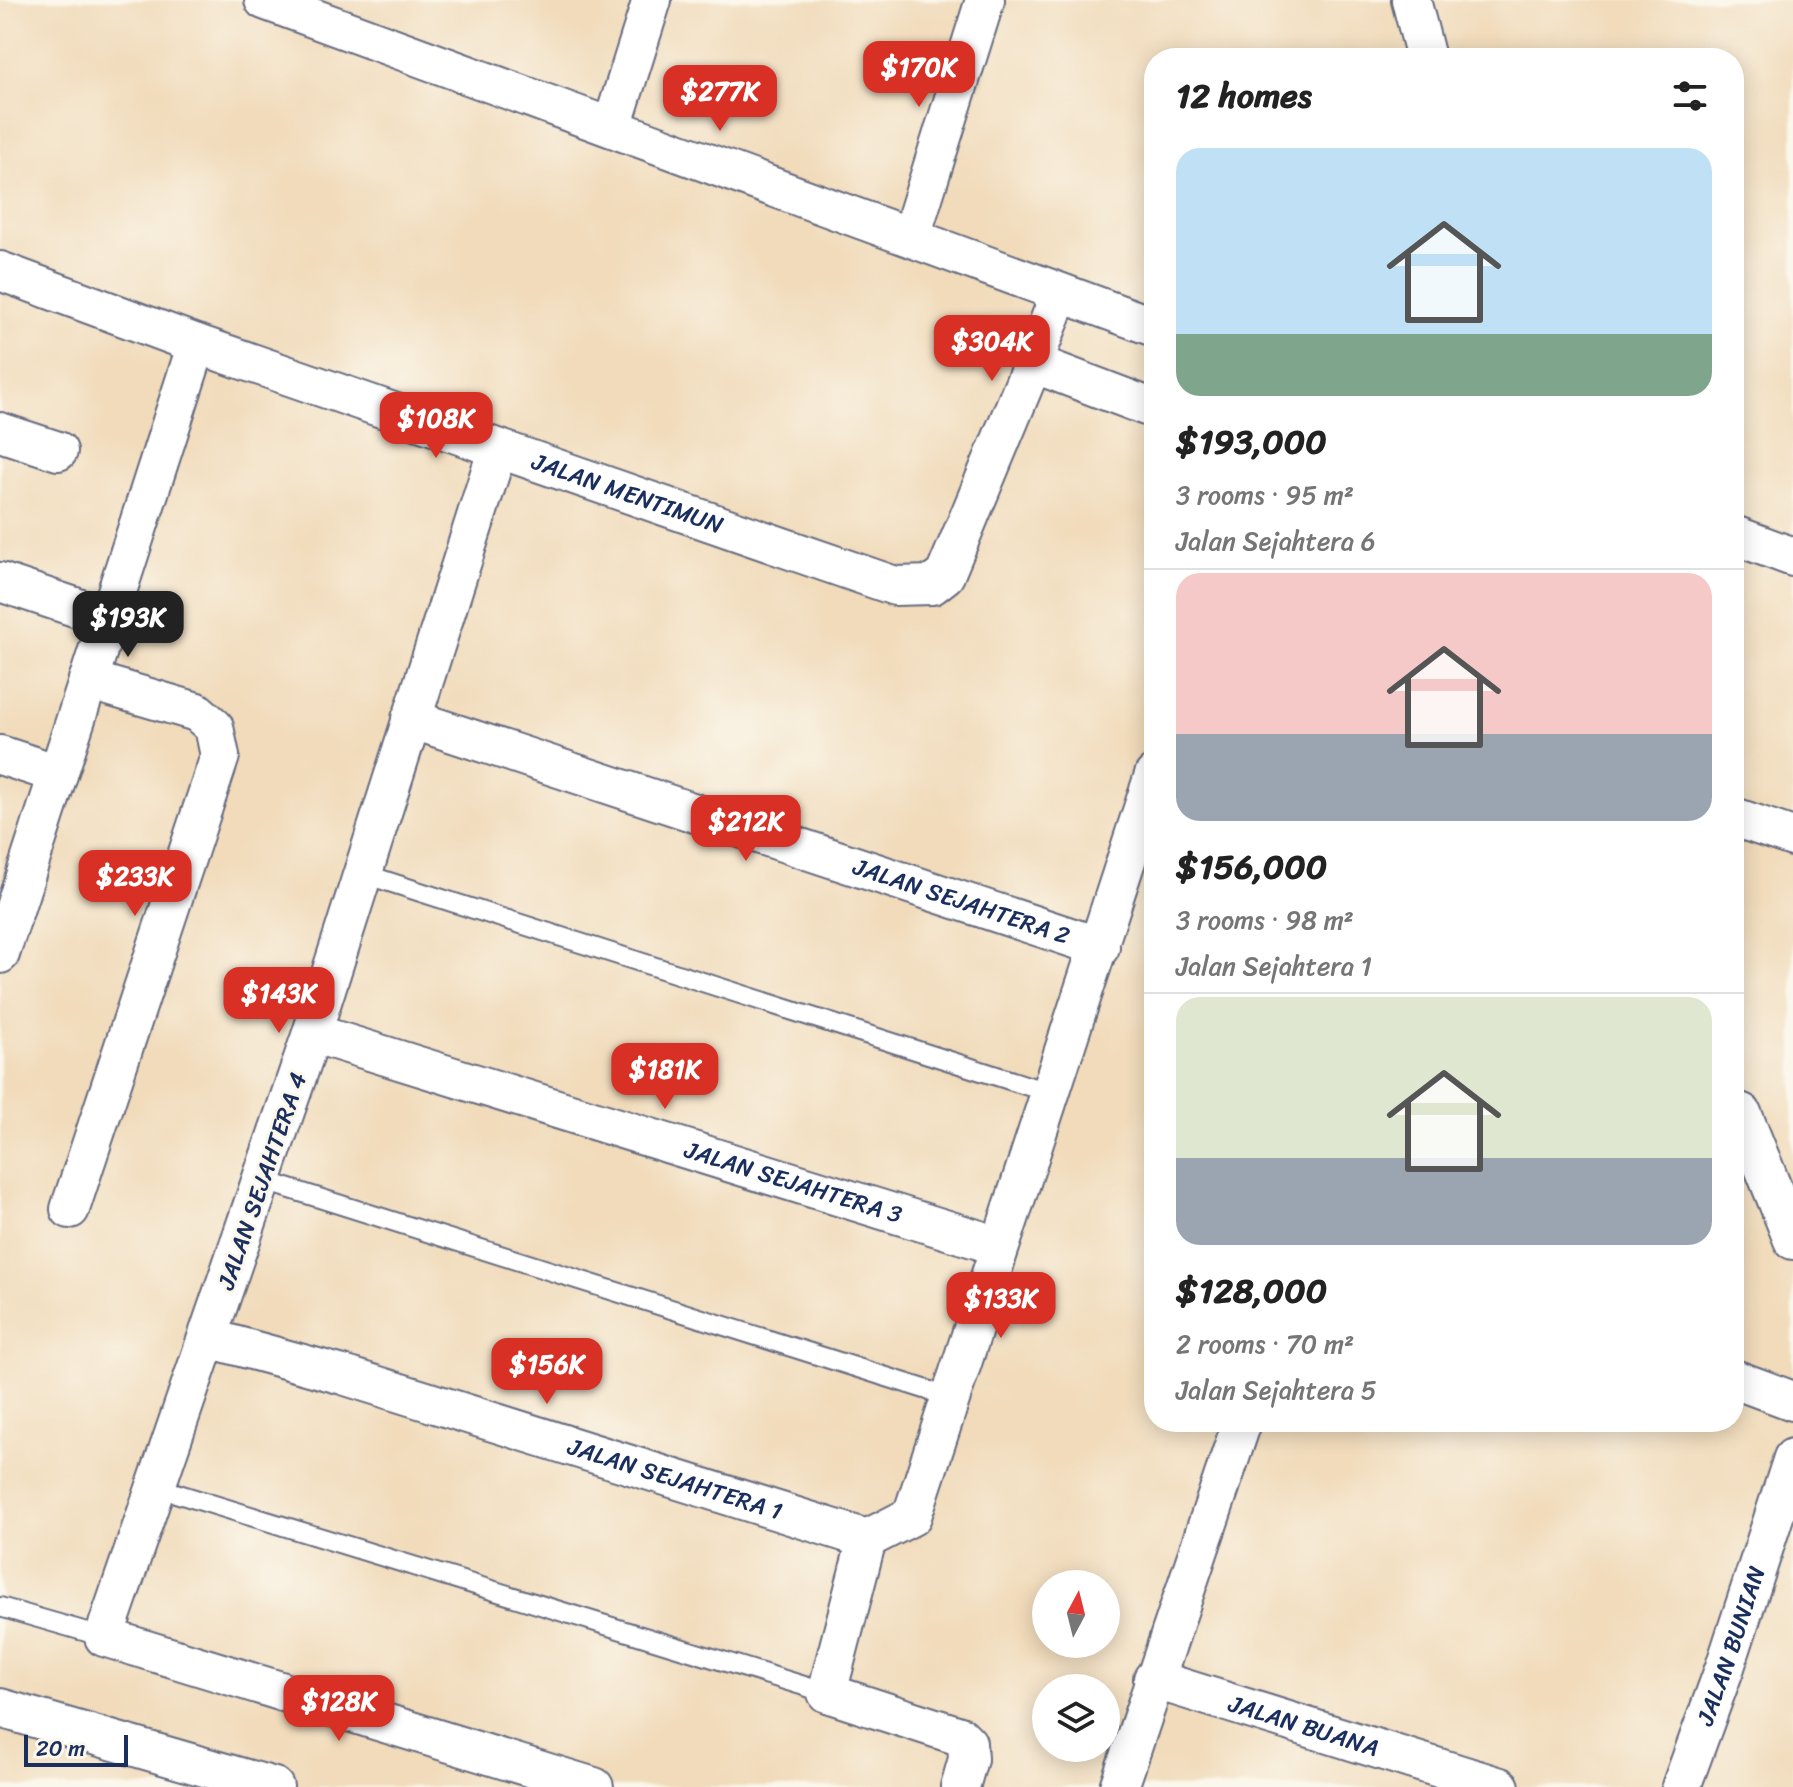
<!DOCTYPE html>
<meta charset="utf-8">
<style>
body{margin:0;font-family:Sriracha,sans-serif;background:#f2f2f2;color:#222;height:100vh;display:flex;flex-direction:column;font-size:30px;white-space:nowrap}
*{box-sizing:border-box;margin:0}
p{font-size:26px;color:#767676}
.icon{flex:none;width:44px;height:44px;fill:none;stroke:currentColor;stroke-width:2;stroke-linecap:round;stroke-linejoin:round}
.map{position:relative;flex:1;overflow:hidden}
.details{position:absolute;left:1144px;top:48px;width:600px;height:1384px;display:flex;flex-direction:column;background:#fff;border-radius:32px;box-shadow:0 4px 20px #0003}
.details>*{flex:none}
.needle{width:52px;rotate:7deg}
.fabs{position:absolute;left:1032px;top:1570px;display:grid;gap:16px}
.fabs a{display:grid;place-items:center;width:88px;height:88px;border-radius:50%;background:#fff;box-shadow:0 4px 20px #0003;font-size:40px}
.scale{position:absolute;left:24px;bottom:20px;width:104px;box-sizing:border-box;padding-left:8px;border:4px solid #1b2f5e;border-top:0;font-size:22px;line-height:28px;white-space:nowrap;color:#1b2f5e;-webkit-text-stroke:6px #fbf7ec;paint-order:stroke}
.price{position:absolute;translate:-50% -68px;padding:0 18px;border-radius:16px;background:#d93025;color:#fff;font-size:26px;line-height:52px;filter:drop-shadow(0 2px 4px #0008)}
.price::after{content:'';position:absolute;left:50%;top:48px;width:24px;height:18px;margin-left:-12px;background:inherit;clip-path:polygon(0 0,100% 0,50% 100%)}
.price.on{background:#222;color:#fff}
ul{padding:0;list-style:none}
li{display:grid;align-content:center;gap:16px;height:424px;padding:0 32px}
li+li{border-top:2px solid #e0e0e0}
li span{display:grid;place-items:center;height:248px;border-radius:24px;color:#555}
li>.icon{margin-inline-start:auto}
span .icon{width:144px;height:144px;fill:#fffc;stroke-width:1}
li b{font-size:34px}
h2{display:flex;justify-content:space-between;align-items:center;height:96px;padding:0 32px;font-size:34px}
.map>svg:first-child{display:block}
</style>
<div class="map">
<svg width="1793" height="1787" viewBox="0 0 1793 1787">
<rect width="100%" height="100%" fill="#fbf7ec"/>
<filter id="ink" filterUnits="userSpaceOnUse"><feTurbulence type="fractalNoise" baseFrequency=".0125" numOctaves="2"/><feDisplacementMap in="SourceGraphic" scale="16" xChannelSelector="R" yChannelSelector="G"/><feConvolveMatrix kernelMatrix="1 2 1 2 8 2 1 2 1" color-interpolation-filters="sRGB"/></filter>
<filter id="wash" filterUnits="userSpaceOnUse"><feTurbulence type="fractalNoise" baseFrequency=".006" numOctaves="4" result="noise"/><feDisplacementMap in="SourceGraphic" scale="32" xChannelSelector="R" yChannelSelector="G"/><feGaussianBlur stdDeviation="1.8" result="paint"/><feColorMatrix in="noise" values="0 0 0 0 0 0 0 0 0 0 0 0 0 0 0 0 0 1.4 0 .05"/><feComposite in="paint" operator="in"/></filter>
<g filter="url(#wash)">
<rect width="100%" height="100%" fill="#f1dbbb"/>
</g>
<g filter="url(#ink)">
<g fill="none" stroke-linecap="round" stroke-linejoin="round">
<defs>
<g id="service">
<polyline points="361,873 1050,1093"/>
<polyline points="262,1180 950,1397"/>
<polyline points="156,1487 827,1693"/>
<polyline points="0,1607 104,1637"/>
</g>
<g id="minor">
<polyline points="264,0 1154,327"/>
<polyline points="1411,0 1426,58"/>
<polyline points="612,127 652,0"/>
<polyline points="911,236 985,0"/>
<path id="s1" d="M0,271L197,344L895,586L932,585L945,575L1033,363L1154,409"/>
<polyline points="1033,363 1060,294"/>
<polyline points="0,432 58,451"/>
<polyline points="498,448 312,1033 104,1637 594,1787"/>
<polyline points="1734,535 1793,557"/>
<polyline points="0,582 108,618"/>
<path id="s2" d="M411,719L1100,947"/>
<polyline points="0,755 58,774"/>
<polyline points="1734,817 1793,837"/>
<polyline points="0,954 197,344"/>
<path id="s3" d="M312,1033L999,1246"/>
<polyline points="1734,1110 1742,1113 1793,1240"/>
<polyline points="70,1209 220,756 214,727 197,712 88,680"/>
<path id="s4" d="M208,1338L343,1375L867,1539"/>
<polyline points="1734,1379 1793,1401"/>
<path id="s5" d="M1153,1679L1500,1787"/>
<polyline points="0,1708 274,1787"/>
<polyline points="960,1787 968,1759 967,1743 960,1736 827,1693 867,1539 912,1516 1154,775"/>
<polyline points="1119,1787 1242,1422"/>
<path id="s6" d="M1681,1787L1725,1667L1793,1458"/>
</g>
</defs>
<use href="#service" stroke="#666b7f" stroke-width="22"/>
<use href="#minor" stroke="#666b7f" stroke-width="42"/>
<use href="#service" stroke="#fff" stroke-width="18"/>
<use href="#minor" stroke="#fff" stroke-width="38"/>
</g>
</g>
<g text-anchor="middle" stroke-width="6" stroke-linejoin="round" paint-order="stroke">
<g font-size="24" fill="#1b2f5e" stroke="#fbf7ec">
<text dy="8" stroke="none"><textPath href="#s1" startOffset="666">JALAN MENTIMUN</textPath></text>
<text dy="8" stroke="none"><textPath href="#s2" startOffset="580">JALAN SEJAHTERA 2</textPath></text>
<text transform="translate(262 1181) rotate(-71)" y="8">JALAN SEJAHTERA 4</text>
<text dy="8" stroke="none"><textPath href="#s3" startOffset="504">JALAN SEJAHTERA 3</textPath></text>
<text dy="8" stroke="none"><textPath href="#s4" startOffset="488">JALAN SEJAHTERA 1</textPath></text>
<text dy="8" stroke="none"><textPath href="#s6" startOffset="150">JALAN BUNIAN</textPath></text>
<text dy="8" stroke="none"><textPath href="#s5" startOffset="158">JALAN BUANA</textPath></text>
</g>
</g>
</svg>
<div class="fabs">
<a><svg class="needle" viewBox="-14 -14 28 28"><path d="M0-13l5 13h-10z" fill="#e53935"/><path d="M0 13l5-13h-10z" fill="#767676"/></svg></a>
<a><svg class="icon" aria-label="layers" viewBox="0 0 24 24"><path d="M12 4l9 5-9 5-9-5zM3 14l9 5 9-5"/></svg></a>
</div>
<div class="scale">20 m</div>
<b class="price" style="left:919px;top:109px">$170K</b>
<b class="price" style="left:720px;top:133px">$277K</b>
<b class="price" style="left:992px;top:383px">$304K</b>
<b class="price" style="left:436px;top:460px">$108K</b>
<b class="price on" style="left:128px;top:659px">$193K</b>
<b class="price" style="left:746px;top:863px">$212K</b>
<b class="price" style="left:135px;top:918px">$233K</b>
<b class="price" style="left:279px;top:1035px">$143K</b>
<b class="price" style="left:665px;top:1111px">$181K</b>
<b class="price" style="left:1001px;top:1340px">$133K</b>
<b class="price" style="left:547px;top:1406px">$156K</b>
<b class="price" style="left:339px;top:1743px">$128K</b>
<section class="details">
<h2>12 homes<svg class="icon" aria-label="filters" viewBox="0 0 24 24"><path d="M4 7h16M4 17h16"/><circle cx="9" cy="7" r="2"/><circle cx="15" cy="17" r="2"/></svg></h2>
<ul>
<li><span style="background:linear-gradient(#bfe0f5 75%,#7fa58c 0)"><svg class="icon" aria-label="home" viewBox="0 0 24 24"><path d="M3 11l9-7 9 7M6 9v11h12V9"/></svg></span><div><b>$193,000</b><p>3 rooms · 95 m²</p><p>Jalan Sejahtera 6</p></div></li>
<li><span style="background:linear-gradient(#f6c9c9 65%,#9aa5b1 0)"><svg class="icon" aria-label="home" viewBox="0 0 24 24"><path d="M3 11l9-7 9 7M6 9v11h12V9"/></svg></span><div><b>$156,000</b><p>3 rooms · 98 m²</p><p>Jalan Sejahtera 1</p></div></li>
<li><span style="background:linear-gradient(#dfe7d0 65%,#9aa5b1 0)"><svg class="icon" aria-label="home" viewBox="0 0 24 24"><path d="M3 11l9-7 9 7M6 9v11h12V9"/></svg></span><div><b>$128,000</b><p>2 rooms · 70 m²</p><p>Jalan Sejahtera 5</p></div></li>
</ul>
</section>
</div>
